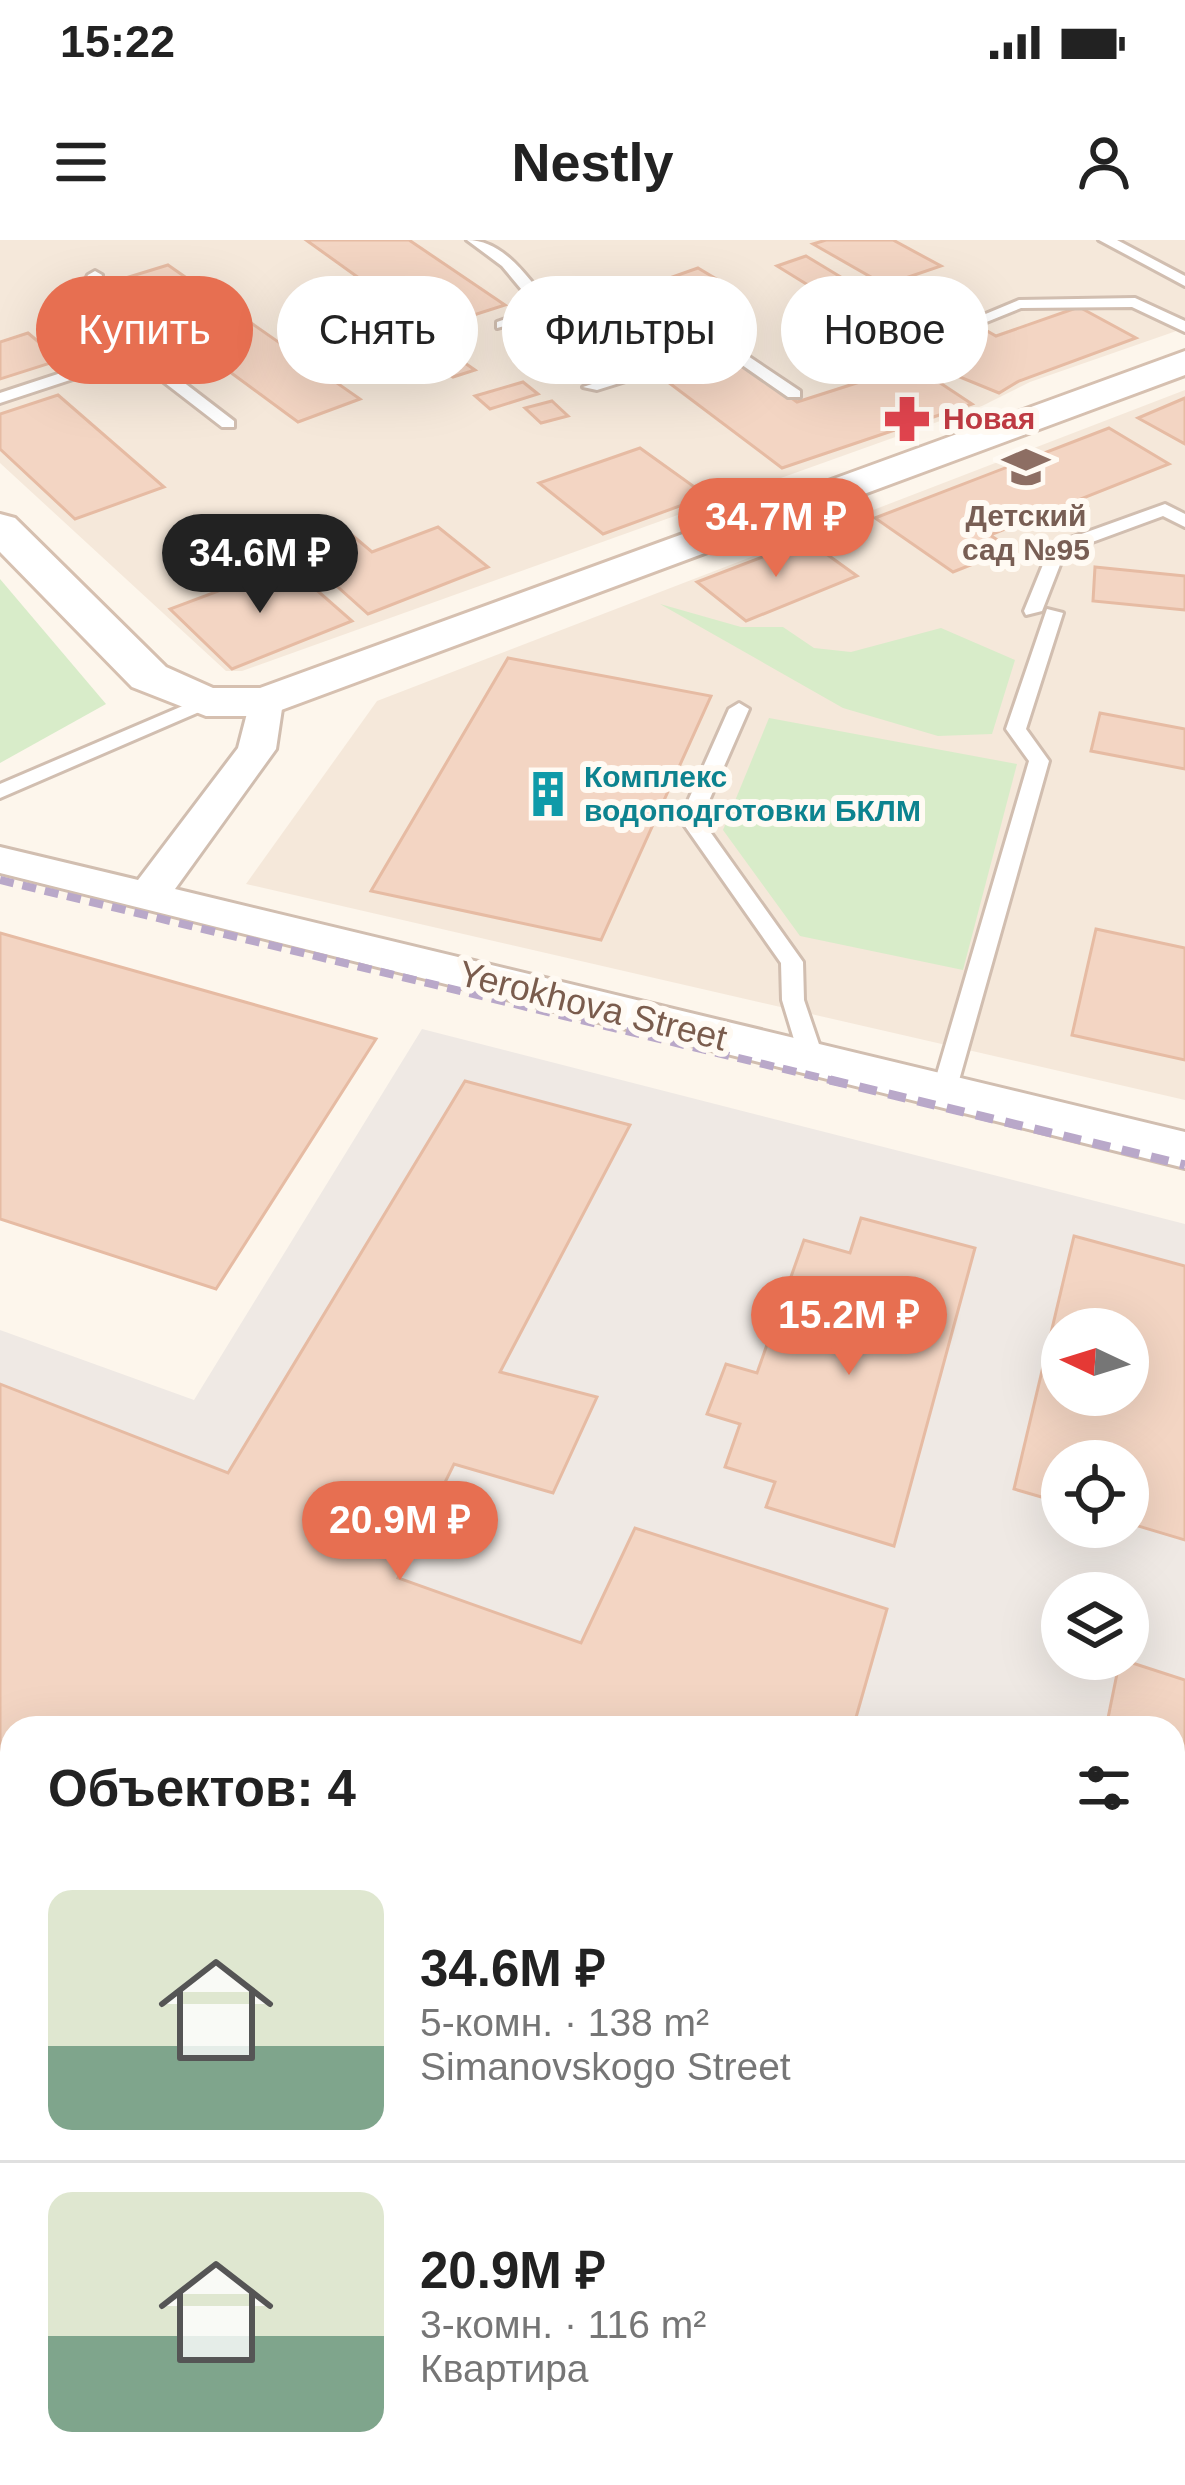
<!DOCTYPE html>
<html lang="ru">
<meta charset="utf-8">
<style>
body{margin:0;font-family:Arial,sans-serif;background:#f2f2f2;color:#222;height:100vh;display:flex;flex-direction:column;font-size:45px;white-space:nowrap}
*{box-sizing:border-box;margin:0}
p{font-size:39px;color:#767676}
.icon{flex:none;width:66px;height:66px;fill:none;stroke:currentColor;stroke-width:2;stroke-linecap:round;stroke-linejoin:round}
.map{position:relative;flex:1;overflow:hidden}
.details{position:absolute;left:0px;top:1476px;width:1185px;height:771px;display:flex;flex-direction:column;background:#fff;border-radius:36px 36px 0 0;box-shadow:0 12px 48px #0002}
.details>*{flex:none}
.guide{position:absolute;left:36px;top:36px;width:1113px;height:108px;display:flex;gap:24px}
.needle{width:78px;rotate:274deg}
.controls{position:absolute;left:1041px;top:1068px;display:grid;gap:24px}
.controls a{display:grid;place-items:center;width:108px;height:108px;border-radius:50%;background:#fff;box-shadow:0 12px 48px #0002;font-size:60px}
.price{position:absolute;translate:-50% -102px;padding:0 27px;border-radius:42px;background:#e76f51;color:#fff;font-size:39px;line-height:78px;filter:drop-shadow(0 3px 6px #0008)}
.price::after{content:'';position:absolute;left:50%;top:72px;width:36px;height:27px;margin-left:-18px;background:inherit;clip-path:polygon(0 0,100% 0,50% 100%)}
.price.active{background:#222;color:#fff}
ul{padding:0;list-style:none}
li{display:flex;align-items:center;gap:36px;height:300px;padding:0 48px}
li+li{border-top:3px solid #e0e0e0}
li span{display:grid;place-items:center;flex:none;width:336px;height:240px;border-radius:24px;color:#555}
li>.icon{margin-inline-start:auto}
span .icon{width:144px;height:144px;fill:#fffc;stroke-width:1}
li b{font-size:51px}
h2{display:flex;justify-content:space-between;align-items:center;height:144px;padding:0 48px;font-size:51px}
.pill{padding:0 42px;border-radius:54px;background:#fff;box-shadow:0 12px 48px #0002;font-size:42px;line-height:108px}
.pill.active{background:#e76f51;color:#fff}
.status{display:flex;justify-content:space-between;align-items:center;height:84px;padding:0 60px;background:#fff;direction:ltr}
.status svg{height:33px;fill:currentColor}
header{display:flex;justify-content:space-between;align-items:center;height:156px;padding:0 48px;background:#fff;font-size:54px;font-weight:600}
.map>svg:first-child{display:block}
</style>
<div class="status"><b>15:22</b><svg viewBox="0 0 49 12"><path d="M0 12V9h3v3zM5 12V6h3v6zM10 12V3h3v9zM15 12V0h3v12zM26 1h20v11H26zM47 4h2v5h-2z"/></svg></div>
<header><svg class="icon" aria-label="menu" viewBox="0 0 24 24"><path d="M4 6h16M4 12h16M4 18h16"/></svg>Nestly<svg class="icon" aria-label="person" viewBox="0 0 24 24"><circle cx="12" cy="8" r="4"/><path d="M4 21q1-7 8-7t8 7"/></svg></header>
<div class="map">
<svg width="1185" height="2245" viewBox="0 0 1185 2245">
<rect width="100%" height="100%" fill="#fdf6ec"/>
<g fill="#f5e8da">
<polygon points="0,0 1185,0 1185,88 1030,142 982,166 242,431 226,431 0,223"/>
<polygon points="1185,150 1185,860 246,644 377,461"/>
</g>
<path fill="#efe9e4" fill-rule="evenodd" d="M422,789L1185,984V2245H0V1090L194,1160ZM1062,1089H1128V1155H1062ZM1062,1221H1128V1287H1062ZM1062,1353H1128V1419H1062ZM12,1488H1173V2235H12Z"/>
<g fill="#d8ecc9">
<polygon points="0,339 106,464 0,523"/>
<polygon points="660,364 741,387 783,387 814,408 851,412 941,388 1015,420 992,494 938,496 843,468"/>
<polygon points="769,478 1017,524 963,730 800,696 723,590"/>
</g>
<g fill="#f3d5c3" stroke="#e6bba3" stroke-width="3" fill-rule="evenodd">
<polygon points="306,0 409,0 505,65 430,89"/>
<polygon points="826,0 893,0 941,26 885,45 813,4"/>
<polygon points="806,16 864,51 834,61 777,26"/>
<polygon points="168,25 360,159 298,182 109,43"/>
<polygon points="698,28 733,49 691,64 655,43"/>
<polygon points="1079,67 1136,98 1019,141 999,153 945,131 966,118 917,89 959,75 996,96"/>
<polygon points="28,93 60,120 0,139 0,102"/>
<polygon points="446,110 475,130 453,137 424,118"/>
<polygon points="730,114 797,162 913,125 972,164 782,228 660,136"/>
<polygon points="523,142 538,154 490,169 475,156"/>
<polygon points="58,155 164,247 75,279 0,209 0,174"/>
<polygon points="1185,158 1185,204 1138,178"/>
<polygon points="552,161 568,176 541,183 525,168"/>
<polygon points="1109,188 1169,224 990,295 1011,309 953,332 875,278"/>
<polygon points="640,208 707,256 603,294 539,243"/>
<polygon points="438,287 488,327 368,374 300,313 352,295 372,312"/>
<polygon points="807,300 857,336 746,381 697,342"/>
<polygon points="288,325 352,381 232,429 170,369"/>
<polygon points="1095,327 1185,336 1185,370 1093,361"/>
<polygon points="508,418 711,456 601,700 371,651"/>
<polygon points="1100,473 1185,489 1185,529 1091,511"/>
<polygon points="1096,689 1185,708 1185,820 1072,795"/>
<polygon points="0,693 376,799 216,1049 0,979"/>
<polygon points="465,841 630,885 500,1132 597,1157 553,1253 454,1224 398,1338 581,1403 635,1288 887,1369 853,1488 12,1488 12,2235 1173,2235 1173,1788 1185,1793 1185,2245 0,2245 0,1144 228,1233"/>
<polygon points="861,978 975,1008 894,1306 766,1267 775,1242 725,1227 740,1184 707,1174 726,1124 757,1133 804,1000 850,1013"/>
<path d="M1074,996L1185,1026V1300L1128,1283V1221H1062V1263L1014,1249ZM1062,1089H1128V1155H1062Z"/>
<polygon points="1120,1419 1185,1440 1185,1703 1173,1698 1173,1488 1106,1488"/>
</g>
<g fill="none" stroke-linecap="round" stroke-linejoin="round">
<defs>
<g id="lane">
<path d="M467,0C505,0 529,40 552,67V73L497,88V82L537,68L502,26Z"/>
<polygon points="1099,0 1117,0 1185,36 1185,46"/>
<polygon points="95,31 102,35 88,69 234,181 234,187 222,187 134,119 0,163 0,153 125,112 72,70 88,35"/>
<polygon points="1135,58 1185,81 1185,92 1132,67 1021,68 984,83 976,78 1019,60"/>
<polygon points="724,100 800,151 800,157 788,157 722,111 597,150 583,147"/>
<polygon points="1165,264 1185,274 1185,287 1163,276 1065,312 1042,371 1026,375 1024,371 1051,305"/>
<polygon points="1047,369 1063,373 1026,489 1049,521 956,851 944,860 932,851 1029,521 1006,489"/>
<polygon points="206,456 216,462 213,466 0,558 0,544"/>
<polygon points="739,463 749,469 701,579 803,722 804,760 824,819 812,828 800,819 782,760 781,723 680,579 729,469"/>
</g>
<polygon id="street" points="265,451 278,454 283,462 276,509 175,649 1185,892 1185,928 0,633 0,607 138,640 238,508 252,454"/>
<polygon id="secondary" points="1185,111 1185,135 265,476 206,476 132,447 0,312 0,274 15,278 166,427 213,448 260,448"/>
</defs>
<use href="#lane" stroke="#d1beb0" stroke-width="6"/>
<use href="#street" stroke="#d1beb0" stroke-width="6"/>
<use href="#secondary" stroke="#d6c0b0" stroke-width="6"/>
<use href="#lane" fill="#fff" fill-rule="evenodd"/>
<use href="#street" fill="#fff" fill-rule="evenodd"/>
<use href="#secondary" fill="#fff" fill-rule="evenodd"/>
<polyline stroke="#b9a8c9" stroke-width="8" stroke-dasharray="14 9" stroke-linecap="butt" points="0,640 842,843"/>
<polyline stroke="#b9a8c9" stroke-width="9" stroke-dasharray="18 12" stroke-linecap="butt" points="830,840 1185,925"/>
</g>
<defs>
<symbol id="pharmacy-bare" viewBox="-9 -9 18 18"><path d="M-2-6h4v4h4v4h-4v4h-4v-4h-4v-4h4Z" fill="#e0444e" stroke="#fffaf3" stroke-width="2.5" paint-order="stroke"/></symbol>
<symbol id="school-bare" viewBox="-9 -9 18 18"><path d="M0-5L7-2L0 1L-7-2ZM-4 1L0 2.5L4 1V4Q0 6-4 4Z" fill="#8d6e63" stroke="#fffaf3" stroke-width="2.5" paint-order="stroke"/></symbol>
<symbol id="building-bare" viewBox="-9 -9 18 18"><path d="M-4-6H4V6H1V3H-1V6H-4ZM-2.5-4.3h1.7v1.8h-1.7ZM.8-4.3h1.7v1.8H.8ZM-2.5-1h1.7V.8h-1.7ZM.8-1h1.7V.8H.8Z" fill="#0f9aa8" stroke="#fffaf3" stroke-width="2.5" paint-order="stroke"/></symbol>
</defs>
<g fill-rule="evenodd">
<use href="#pharmacy-bare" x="874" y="146" width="66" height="66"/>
<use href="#school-bare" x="993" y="194" width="66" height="66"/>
<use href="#building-bare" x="515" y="521" width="66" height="66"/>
</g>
<g text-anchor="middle" stroke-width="12" stroke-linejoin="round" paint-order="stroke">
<g font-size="30" font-weight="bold" fill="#be3a42" stroke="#fffaf3" text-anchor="start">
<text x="943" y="189">Новая</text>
</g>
<g font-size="30" font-weight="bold" fill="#785e54" stroke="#fffaf3">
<text x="1026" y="286">Детский<tspan x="1026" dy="34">сад №95</tspan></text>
</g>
<g font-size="30" font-weight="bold" fill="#0d838f" stroke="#fffaf3" text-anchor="start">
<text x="584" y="547">Комплекс<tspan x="584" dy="34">водоподготовки БКЛМ</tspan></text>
</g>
<g font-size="36" fill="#7a5c4d" stroke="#fffaf3">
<text transform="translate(593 765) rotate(14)" y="13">Yerokhova Street</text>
</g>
</g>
</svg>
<div class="controls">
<a><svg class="needle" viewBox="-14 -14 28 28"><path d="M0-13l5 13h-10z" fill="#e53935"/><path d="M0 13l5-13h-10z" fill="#767676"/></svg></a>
<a><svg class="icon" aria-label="locate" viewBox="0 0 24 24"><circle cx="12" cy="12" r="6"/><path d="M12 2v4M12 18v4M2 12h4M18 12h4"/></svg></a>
<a><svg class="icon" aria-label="layers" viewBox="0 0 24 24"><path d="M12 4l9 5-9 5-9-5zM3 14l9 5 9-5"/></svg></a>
</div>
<b class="price" style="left:776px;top:340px">34.7M ₽</b>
<b class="price active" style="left:260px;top:376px">34.6M ₽</b>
<b class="price" style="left:849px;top:1138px">15.2M ₽</b>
<b class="price" style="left:400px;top:1343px">20.9M ₽</b>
<div class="guide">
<a class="pill active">Купить</a>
<a class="pill">Снять</a>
<a class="pill">Фильтры</a>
<a class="pill">Новое</a>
</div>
<section class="details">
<h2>Объектов: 4<svg class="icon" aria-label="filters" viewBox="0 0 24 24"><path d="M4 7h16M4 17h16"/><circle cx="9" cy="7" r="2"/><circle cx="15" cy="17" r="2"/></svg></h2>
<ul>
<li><span style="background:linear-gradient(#dfe7d0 65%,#7fa58c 0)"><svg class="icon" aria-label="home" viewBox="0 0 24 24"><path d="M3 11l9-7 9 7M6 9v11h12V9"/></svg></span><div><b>34.6M ₽</b><p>5-комн. · 138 m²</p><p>Simanovskogo Street</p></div></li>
<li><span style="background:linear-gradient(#dfe7d0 60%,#7fa58c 0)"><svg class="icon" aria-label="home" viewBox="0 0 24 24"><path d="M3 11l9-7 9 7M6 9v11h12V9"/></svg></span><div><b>20.9M ₽</b><p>3-комн. · 116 m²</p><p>Квартира</p></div></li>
</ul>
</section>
</div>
